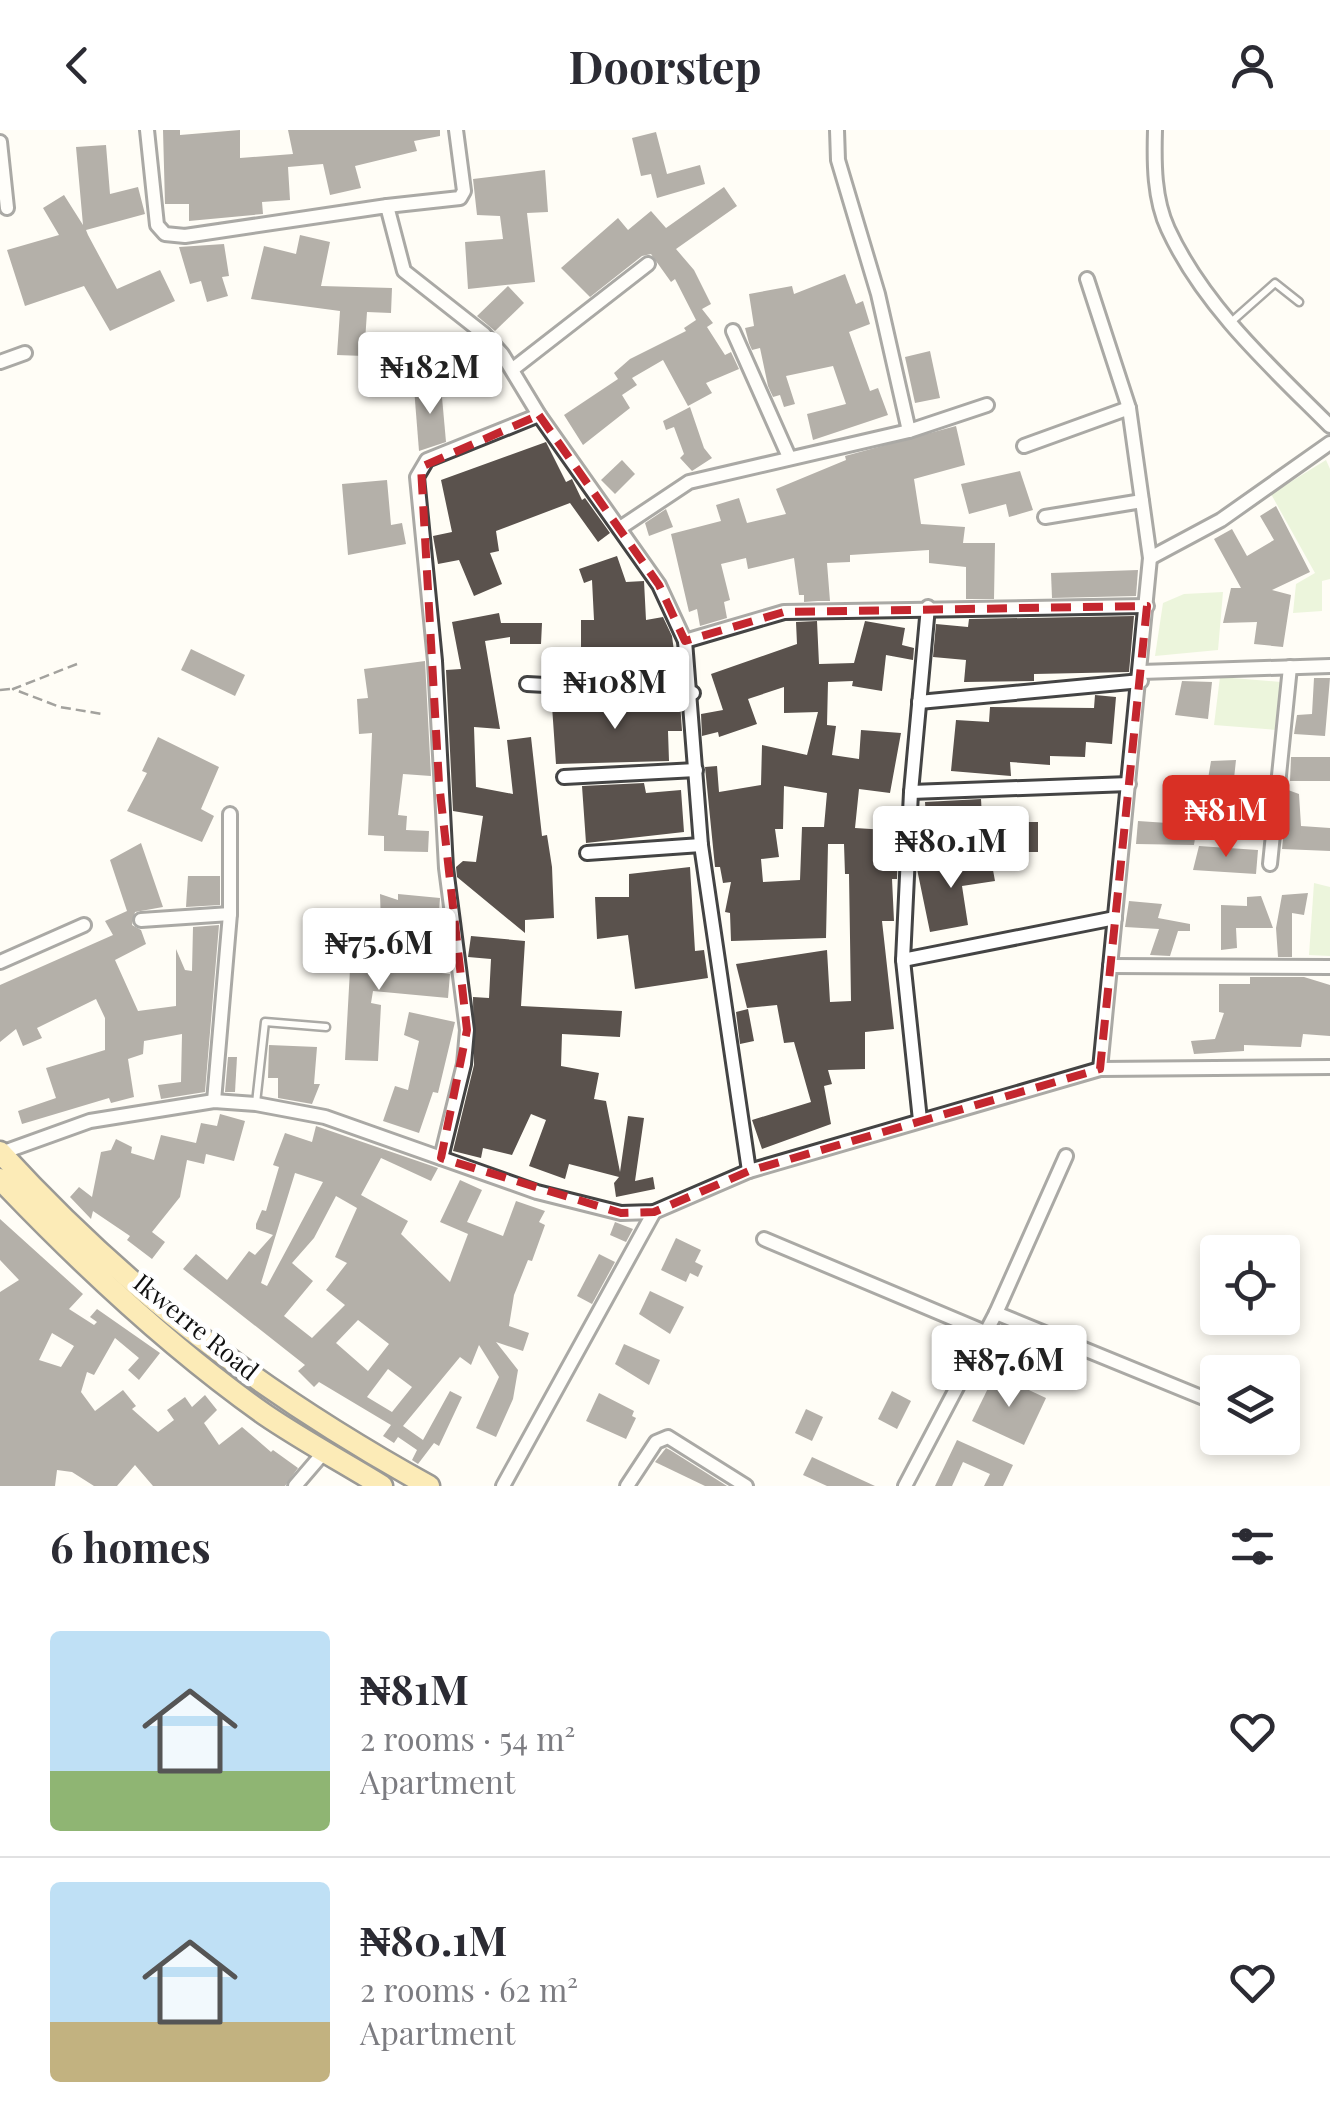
<!DOCTYPE html>
<meta charset="utf-8">
<style>
body{margin:0;font-family:"Playfair Display",serif;background:#f2f2f3;color:#2b2b33;height:100vh;display:flex;flex-direction:column;font-size:38px;white-space:nowrap}
*{box-sizing:border-box;margin:0}
p{font-size:32px;color:#7c7c81}
.icon{flex:none;width:55px;height:55px;fill:none;stroke:currentColor;stroke-width:2;stroke-linecap:round;stroke-linejoin:round}
.map{position:relative;height:1356px;overflow:hidden}
.panel{display:flex;flex-direction:column;background:#fff;flex:1}
.panel>*{flex:none}
.fabs{position:absolute;left:1200px;top:1105px;display:grid;gap:20px}
.fabs a{display:grid;place-items:center;width:100px;height:100px;border-radius:10px;background:#fff;box-shadow:0 5px 15px #0003;font-size:50px}
.price{position:absolute;translate:-50% -85px;padding:0 22px;border-radius:10px;background:#fff;color:#222;font-size:32px;line-height:65px;filter:drop-shadow(0 2px 5px #0008)}
.price::after{content:'';position:absolute;left:50%;top:60px;width:30px;height:22px;margin-left:-15px;background:inherit;clip-path:polygon(0 0,100% 0,50% 100%)}
.price.active{background:#d93025;color:#fff}
ul{padding:0;list-style:none}
li{display:flex;align-items:center;gap:30px;height:250px;padding:0 50px}
li+li{border-top:2px solid #e1e1e2}
li span{display:grid;place-items:center;flex:none;width:280px;height:200px;border-radius:10px;color:#555}
li>.icon{margin-inline-start:auto}
span .icon{width:120px;height:120px;fill:#fffc;stroke-width:1}
li b{font-size:42px}
h2{display:flex;justify-content:space-between;align-items:center;height:120px;padding:0 50px;font-size:42px}
header{display:flex;justify-content:space-between;align-items:center;height:130px;padding:0 50px;background:#fff;font-size:45px;font-weight:700}
.map>svg:first-child{display:block}
</style>
<header><svg class="icon" aria-label="back" viewBox="0 0 24 24"><path d="M15 5l-7 7 7 7"/></svg>Doorstep<svg class="icon" aria-label="person" viewBox="0 0 24 24"><circle cx="12" cy="8" r="4"/><path d="M4 21q1-7 8-7t8 7"/></svg></header>
<div class="map">
<svg width="1330" height="1356" viewBox="0 0 1330 1356">
<rect width="100%" height="100%" fill="#fffdf5"/>
<g fill="#d5ebbd">
<polygon points="1326,330 1330,339 1330,449 1322,451 1322,481 1293,483 1296,454 1315,443 1271,364"/>
<polygon points="1223,462 1218,520 1155,526 1163,473 1184,464"/>
<polygon points="1220,547 1281,552 1277,600 1214,595"/>
<polygon points="1314,753 1330,757 1330,826 1309,825"/>
</g>
<g fill="#5a524d" fill-rule="evenodd">
<polygon points="163,0 180,0 180,5 240,0 240,28 293,24 288,0 440,0 440,6 414,11 417,21 355,36 361,58 330,65 323,34 288,37 290,70 262,72 263,84 189,91 189,74 165,74"/>
<polygon points="656,2 667,44 700,35 705,54 657,68 651,44 641,46 632,8"/>
<polygon points="106,15 110,64 138,57 145,84 86,100 88,105 117,159 160,140 175,171 110,201 84,156 25,176 7,120 59,105 43,78 64,65 83,95 76,17"/>
<polygon points="545,40 548,82 527,83 535,152 468,159 465,112 503,109 500,86 477,85 473,49"/>
<polygon points="724,57 737,76 676,119 694,140 711,174 702,179 713,193 707,197 725,225 731,222 739,239 706,253 712,263 688,276 663,230 632,248 637,255 622,265 630,278 583,315 564,285 618,249 614,243 630,229 686,201 684,198 696,190 675,149 671,152 651,124 642,126 590,167 561,138 618,88 628,100 651,81 666,98"/>
<polygon points="300,105 330,112 321,156 392,158 391,183 367,182 364,226 337,225 340,181 251,169 264,116 296,124"/>
<polygon points="224,114 229,146 222,147 228,166 207,172 201,151 190,154 179,117"/>
<polygon points="845,144 856,174 863,171 870,194 849,202 870,261 878,258 888,285 813,310 807,284 846,274 833,236 786,246 795,274 784,277 780,265 773,267 768,256 760,218 752,220 749,213 745,198 754,196 749,164 792,156 794,164"/>
<polygon points="508,156 524,173 495,201 477,186"/>
<polygon points="930,221 940,268 915,273 905,227"/>
<polygon points="441,256 446,312 419,321 414,258"/>
<polygon points="690,277 704,318 712,328 692,341 680,328 684,324 674,297 666,300 663,291"/>
<polygon points="956,296 965,335 914,349 921,394 965,397 963,413 995,413 994,469 966,469 966,437 929,433 929,420 850,425 850,432 827,433 830,471 818,471 804,472 804,465 799,465 794,428 748,439 746,428 721,434 730,470 724,472 727,488 700,496 697,479 689,482 671,404 721,391 716,375 739,368 747,393 786,384 776,359 846,330 845,326"/>
<polygon points="546,312 566,352 572,349 582,370 585,368 610,403 598,412 570,373 496,401 499,421 490,423 502,454 474,466 459,430 438,434 433,406 452,402 441,350"/>
<polygon points="622,330 635,344 615,364 601,350"/>
<polygon points="1020,341 1033,380 1009,387 1006,374 969,384 961,354"/>
<polygon points="387,350 391,395 402,393 406,414 348,425 342,354"/>
<polygon points="1276,376 1310,442 1272,460 1291,465 1283,517 1254,514 1257,492 1223,493 1231,458 1241,458 1214,409 1232,399 1247,426 1274,410 1260,386"/>
<polygon points="666,379 673,397 649,406 645,393"/>
<polygon points="617,426 626,452 644,451 646,490 663,487 672,506 678,552 557,546 559,519 581,519 581,490 594,490 592,450 584,453 579,439"/>
<polygon points="1138,440 1136,466 1052,468 1051,443"/>
<polygon points="499,483 501,493 542,493 541,514 510,514 510,507 485,511 500,599 474,597 476,657 513,664 507,610 531,607 542,706 547,705 552,737 554,788 525,790 525,803 457,747 456,737 463,731 476,732 483,686 453,681 446,540 461,539 452,492"/>
<polygon points="1134,486 1129,542 1034,544 1034,551 964,552 966,530 933,527 936,494 968,497 969,489"/>
<path d="M817,491L819,534L854,533L865,491L905,498L902,515L914,518L913,530L886,525L882,561L852,556L853,551L828,552L827,595L836,596L832,625L859,629L861,600L901,603L890,663L859,659L855,698L887,700V694L898,695L897,749H892L894,791H882L894,899L865,902V939L828,940L832,954L824,956L831,994L762,1019L752,990L811,972L794,912L784,913L777,875L747,878L736,834L827,820L830,872L851,871L849,744H845L844,714H828L826,808L731,811L730,783L725,782L731,752L723,753L720,737H715L705,637L717,636L719,662L761,655L762,615L807,625L818,582L784,583V557L748,569L757,594L719,607L718,602L702,606L701,584L723,580L711,544L797,514L796,492ZM784,656L827,663L824,697H802L800,750L763,752L761,729L779,727L775,699H783Z"/>
<polygon points="191,519 245,545 235,566 181,540"/>
<polygon points="425,531 431,646 403,644 398,685 407,686 406,700 429,701 428,722 384,721 384,706 368,705 372,603 359,604 357,569 368,568 364,539"/>
<polygon points="1314,548 1330,548 1325,606 1294,604 1297,585 1312,584"/>
<polygon points="1182,551 1212,552 1208,589 1175,585"/>
<polygon points="1095,565 1116,567 1112,614 1086,612 1085,627 1050,626 1050,635 1010,632 1011,646 951,641 956,590 989,592 990,577 1094,578"/>
<polygon points="615,569 680,572 682,601 668,601 669,631 556,634 552,576 616,576"/>
<polygon points="158,607 219,637 201,679 214,686 202,712 127,681 147,643 142,641"/>
<polygon points="1291,627 1330,627 1330,651 1290,651"/>
<polygon points="1236,630 1233,658 1227,657 1229,665 1205,667 1211,631"/>
<polygon points="644,653 646,663 681,660 684,702 586,713 582,656"/>
<polygon points="1288,660 1299,664 1301,696 1330,698 1330,721 1282,719"/>
<polygon points="981,669 982,687 926,690 925,672"/>
<polygon points="1138,691 1197,695 1194,715 1136,714"/>
<polygon points="987,692 1038,692 1038,722 986,722"/>
<polygon points="141,713 163,777 135,782 132,795 141,800 146,814 115,830 138,881 176,876 176,819 185,840 192,841 193,797 219,795 205,962 161,969 158,955 181,952 182,904 144,911 143,924 128,929 134,967 111,973 109,968 22,994 18,981 56,968 46,938 105,920 105,888 96,869 37,898 42,908 23,916 16,899 0,912 0,855 113,805 105,791 127,781 110,730"/>
<polygon points="1199,716 1258,720 1256,744 1193,740"/>
<polygon points="991,729 995,751 962,756 968,795 930,802 917,739"/>
<polygon points="690,737 695,821 704,820 708,848 635,859 628,805 597,809 595,767 629,767 629,744"/>
<polygon points="188,746 220,746 220,775 186,777"/>
<polygon points="1308,763 1304,785 1292,783 1292,827 1278,827 1276,798 1282,765"/>
<polygon points="380,764 398,770 398,764 440,768 438,796 381,794"/>
<polygon points="1261,766 1273,798 1236,798 1237,818 1221,820 1221,775 1247,776 1247,767"/>
<polygon points="1129,771 1162,774 1158,788 1190,794 1190,801 1178,801 1170,826 1150,825 1159,799 1125,797"/>
<polygon points="352,803 385,805 383,836 450,844 448,868 373,861 371,873 381,875 378,931 345,930"/>
<polygon points="471,806 525,811 521,876 622,881 620,907 562,904 561,936 599,943 594,969 606,971 620,1042 628,986 644,988 635,1051 653,1047 655,1059 616,1067 614,1053 619,1047 569,1034 565,1049 529,1036 546,990 531,984 512,1025 483,1018 481,1028 453,1021 474,935 473,867 489,868 491,829 468,827"/>
<polygon points="1250,847 1304,847 1330,855 1330,906 1303,904 1301,917 1244,915 1244,921 1194,924 1191,911 1215,909 1224,883 1219,882 1219,854 1250,854"/>
<polygon points="748,879 754,911 740,914 736,882"/>
<polygon points="409,882 455,892 438,963 433,962 419,1003 383,991 395,956 408,960 419,911 404,905"/>
<polygon points="269,915 317,917 314,954 320,954 312,974 278,968 278,948 268,948"/>
<polygon points="228,927 237,927 235,962 225,962"/>
<polygon points="220,984 245,991 234,1031 206,1024 204,1034 187,1030 180,1067 152,1102 165,1112 152,1129 127,1110 130,1106 93,1081 91,1089 70,1067 79,1057 92,1067 101,1022 111,1020 116,1009 132,1017 131,1023 154,1030 161,1005 196,1013 201,993 217,996"/>
<path d="M316,996L438,1038L431,1051L381,1028L361,1065L408,1091L401,1104L450,1152L468,1104L440,1092L460,1050L482,1060L467,1092L503,1106L516,1071L545,1081L539,1092L545,1095L532,1131L528,1130L514,1165L509,1196L529,1203L523,1221L496,1212L518,1240L513,1269L496,1307L476,1298L499,1247L479,1215L471,1235L460,1227L403,1296L423,1310L450,1261L462,1267L439,1316L434,1313L418,1334L412,1330L417,1320L398,1307L394,1313L383,1306L391,1295L319,1252L314,1257L298,1241L305,1235L183,1139L196,1124L227,1150L249,1121L255,1125L273,1105L256,1099V1094L262,1080L266,1081L279,1037L273,1035L285,1003L312,1012ZM295,1043L323,1052L267,1156L261,1153ZM336,1066L357,1078L335,1127L347,1133L326,1160L345,1175L312,1208L284,1186L313,1151L292,1133L314,1108ZM358,1190L389,1214L368,1241L336,1213ZM388,1239L412,1257L392,1282L367,1267Z"/>
<path d="M0,1089L83,1164L69,1179L94,1195L97,1192L90,1187L97,1179L160,1223L139,1250L128,1240L139,1228L115,1208L94,1245L87,1242L81,1262L95,1281L123,1260L136,1276L132,1279L158,1302L174,1290L167,1280L185,1267L192,1277L205,1265L217,1280L204,1293L219,1315L242,1297L271,1322L273,1320L298,1338L285,1356H153L135,1335L117,1356H94L72,1342L57,1340L55,1356H0V1162L19,1150L0,1130ZM52,1203L74,1216L61,1237L39,1230Z"/>
<polygon points="615,1092 633,1099 626,1112 610,1105"/>
<polygon points="676,1108 701,1120 695,1132 703,1136 698,1147 690,1143 686,1152 661,1140"/>
<polygon points="599,1124 615,1132 592,1174 577,1166"/>
<polygon points="650,1161 684,1177 670,1204 639,1184"/>
<polygon points="1002,1211 1014,1218 998,1241 987,1234"/>
<polygon points="624,1214 660,1230 649,1255 615,1234"/>
<polygon points="995,1244 1046,1268 1024,1315 972,1291"/>
<polygon points="892,1261 911,1271 897,1299 878,1289"/>
<polygon points="599,1263 634,1281 632,1286 636,1288 626,1309 586,1291"/>
<polygon points="806,1279 823,1287 812,1311 795,1303"/>
<polygon points="957,1310 1013,1335 1003,1356 984,1356 990,1344 963,1332 952,1356 935,1356"/>
<polygon points="666,1318 670,1320 727,1356 705,1356 655,1332"/>
<polygon points="812,1327 875,1356 827,1356 803,1345"/>
</g>
<g fill="none" stroke-linecap="round" stroke-linejoin="round">
<defs>
<g id="service">
<polyline points="1230,193 1275,153 1299,172"/>
<polyline points="256,973 265,892 326,897"/>
</g>
<g id="minor">
<polyline points="147,0 157,95 165,104 185,106 387,76 404,141 484,204 502,224 539,285 659,455 685,511 701,715 749,1041"/>
<polyline points="837,0 838,30 878,164 909,301"/>
<path d="M1155,0C1154,33 1154,69 1168,99C1204,177 1271,237 1330,296"/>
<polyline points="0,12 7,78"/>
<polyline points="387,76 460,68 464,61 456,0"/>
<polyline points="1087,149 1129,278 1150,428 1100,939"/>
<polyline points="733,201 789,327"/>
<polyline points="0,232 25,223"/>
<polyline points="513,239 648,134"/>
<polyline points="1024,316 1129,278"/>
<polyline points="1045,387 1142,371"/>
<polyline points="620,398 689,352 909,301 987,275"/>
<polyline points="1150,428 1221,390 1330,313"/>
<polyline points="685,511 784,482 1147,476"/>
<polyline points="1141,542 1330,536"/>
<polyline points="527,554 693,563"/>
<polyline points="919,572 1141,551"/>
<polyline points="564,647 696,640"/>
<polyline points="911,662 1129,654"/>
<polyline points="587,723 701,715"/>
<polyline points="1270,734 1290,537"/>
<polyline points="141,790 230,784"/>
<polyline points="903,830 1115,788"/>
<polyline points="0,832 84,795"/>
<polyline points="1110,836 1330,837"/>
<polyline points="214,971 230,784 230,684"/>
<polyline points="920,990 903,830 911,662 928,477"/>
<polyline points="1,1023 90,991 214,971 256,974 325,987 537,1062 621,1083 654,1082 749,1041 1100,939 1330,937"/>
<polyline points="441,1028 464,934 467,900 446,738 435,531 417,347 427,330 539,285"/>
<polyline points="764,1109 985,1202"/>
<polyline points="996,1183 1066,1026"/>
<polyline points="295,1356 325,1321"/>
<polyline points="503,1356 654,1082"/>
<polyline points="627,1356 656,1312 668,1307 746,1356"/>
<polyline points="905,1356 996,1183 1211,1271"/>
</g>
<g id="primary">
<path d="M0,1022C128,1162 263,1264 429,1356"/>
<path d="M0,1049C81,1134 168,1216 264,1284C302,1310 343,1332 382,1356"/>
</g>
</defs>
<use href="#service" stroke="#444" stroke-width="11"/>
<use href="#minor" stroke="#444" stroke-width="18"/>
<use href="#primary" stroke="#222" stroke-width="25"/>
<g stroke="#333" stroke-width="2.5" stroke-dasharray="10 5" stroke-linecap="butt">
<polyline points="77,534 13,559 60,577 102,584"/>
<polyline points="0,560 11,559"/>
</g>
<use href="#service" stroke="#fff" stroke-width="6"/>
<use href="#minor" stroke="#fff" stroke-width="12"/>
<use href="#primary" stroke="#f9d66b" stroke-width="20"/>
</g>
<path d="M0 0H1330V1356H0ZM539,285L659,455L685,511L784,482L1147,476L1100,939L749,1041L654,1082L621,1083L441,1028L467,900L439,653L421,337Z" fill="#fffdf5" fill-opacity=".55" fill-rule="evenodd"/>
<path fill="none" stroke="#c4262e" stroke-width="8" stroke-dasharray="20 12" stroke-linejoin="round" d="M539,285L659,455L685,511L784,482L1147,476L1100,939L749,1041L654,1082L621,1083L441,1028L467,900L439,653L421,337Z"/>
<g text-anchor="middle" stroke-width="10" stroke-linejoin="round" paint-order="stroke">
<g font-size="25" fill="#111" stroke="#fff">
<text transform="translate(196 1197) rotate(39)" y="9">Ikwerre Road</text>
</g>
</g>
</svg>
<div class="fabs">
<a><svg class="icon" aria-label="locate" viewBox="0 0 24 24"><circle cx="12" cy="12" r="6"/><path d="M12 2v4M12 18v4M2 12h4M18 12h4"/></svg></a>
<a><svg class="icon" aria-label="layers" viewBox="0 0 24 24"><path d="M12 4l9 5-9 5-9-5zM3 14l9 5 9-5"/></svg></a>
</div>
<b class="price" style="left:430px;top:287px">₦182M</b>
<b class="price" style="left:615px;top:602px">₦108M</b>
<b class="price active" style="left:1226px;top:730px">₦81M</b>
<b class="price" style="left:951px;top:761px">₦80.1M</b>
<b class="price" style="left:379px;top:863px">₦75.6M</b>
<b class="price" style="left:1009px;top:1280px">₦87.6M</b>
</div>
<section class="panel">
<h2>6 homes<svg class="icon" aria-label="filters" viewBox="0 0 24 24"><path d="M4 7h16M4 17h16"/><circle cx="9" cy="7" r="2"/><circle cx="15" cy="17" r="2"/></svg></h2>
<ul>
<li><span style="background:linear-gradient(#bfe0f5 70%,#8fb573 0)"><svg class="icon" aria-label="home" viewBox="0 0 24 24"><path d="M3 11l9-7 9 7M6 9v11h12V9"/></svg></span><div><b>₦81M</b><p>2 rooms · 54 m²</p><p>Apartment</p></div><svg class="icon" aria-label="heart" viewBox="0 0 24 24"><path d="M12 20l-8-8c-3-5 5-10 8-4 3-6 11-1 8 4z"/></svg></li>
<li><span style="background:linear-gradient(#bfe0f5 70%,#c2b280 0)"><svg class="icon" aria-label="home" viewBox="0 0 24 24"><path d="M3 11l9-7 9 7M6 9v11h12V9"/></svg></span><div><b>₦80.1M</b><p>2 rooms · 62 m²</p><p>Apartment</p></div><svg class="icon" aria-label="heart" viewBox="0 0 24 24"><path d="M12 20l-8-8c-3-5 5-10 8-4 3-6 11-1 8 4z"/></svg></li>
</ul>
</section>
